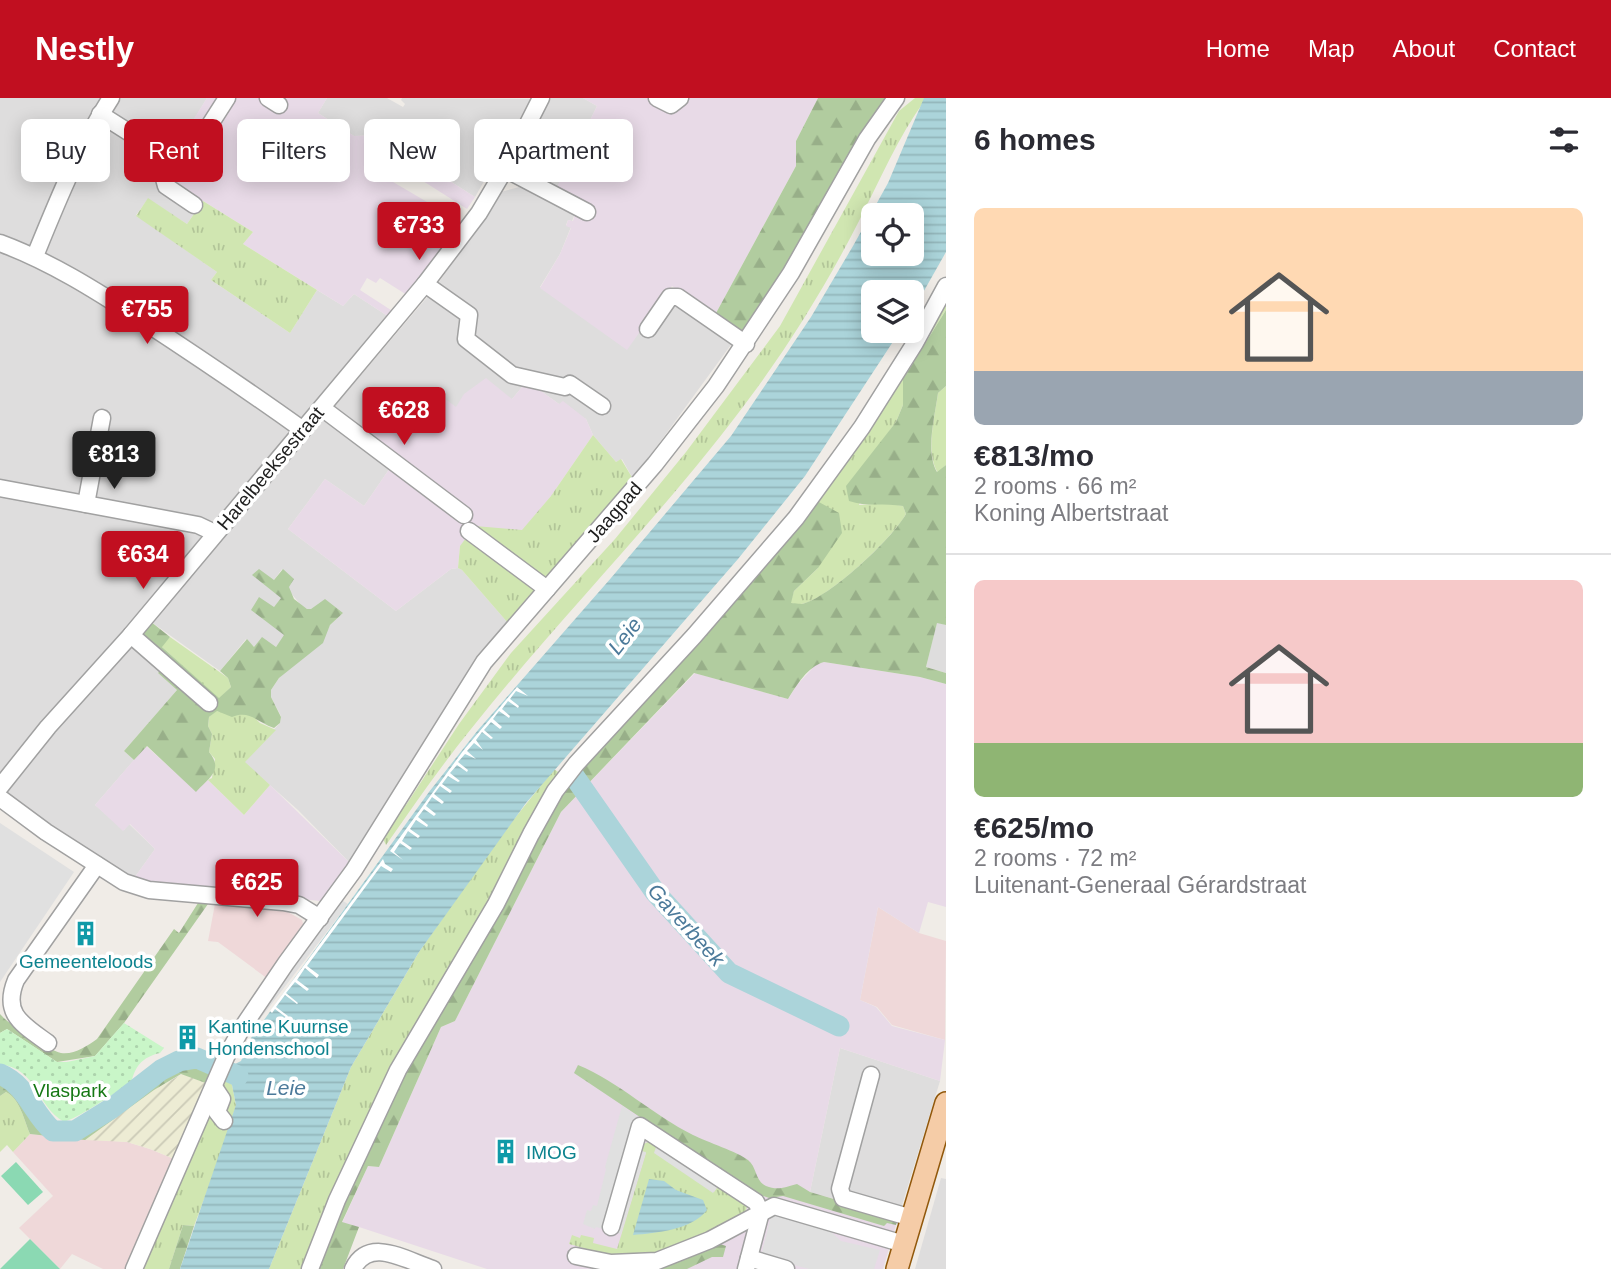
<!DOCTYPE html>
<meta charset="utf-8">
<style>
body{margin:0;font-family:Arial,sans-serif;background:#f2f2f3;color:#2b2b33;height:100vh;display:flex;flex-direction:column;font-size:26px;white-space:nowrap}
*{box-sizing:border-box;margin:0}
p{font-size:23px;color:#7c7c81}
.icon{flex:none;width:38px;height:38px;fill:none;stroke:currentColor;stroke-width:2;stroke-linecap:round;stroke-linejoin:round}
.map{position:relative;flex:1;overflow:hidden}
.drawer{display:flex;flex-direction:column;background:#fff;width:665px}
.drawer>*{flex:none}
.hud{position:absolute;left:21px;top:21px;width:665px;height:63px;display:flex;gap:14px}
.fabs{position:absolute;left:861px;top:105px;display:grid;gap:14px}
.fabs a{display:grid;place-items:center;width:63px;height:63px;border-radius:10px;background:#fff;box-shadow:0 4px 18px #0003;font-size:35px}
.price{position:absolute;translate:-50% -60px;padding:0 16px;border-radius:7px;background:#c10f20;color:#fff;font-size:23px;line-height:46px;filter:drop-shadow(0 2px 4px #0008)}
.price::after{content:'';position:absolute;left:50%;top:42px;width:21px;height:16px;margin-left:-10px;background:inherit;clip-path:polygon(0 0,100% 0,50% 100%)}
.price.current{background:#222;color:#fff}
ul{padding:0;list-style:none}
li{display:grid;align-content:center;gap:14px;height:371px;padding:0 28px}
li+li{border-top:2px solid #e1e1e2}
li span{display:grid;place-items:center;height:217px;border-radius:10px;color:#555}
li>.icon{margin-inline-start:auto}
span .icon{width:126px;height:126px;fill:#fffc;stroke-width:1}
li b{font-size:30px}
h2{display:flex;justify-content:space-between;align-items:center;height:84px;padding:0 28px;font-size:30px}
.pill{padding:0 24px;border-radius:10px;background:#fff;box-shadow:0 4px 18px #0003;font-size:24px;line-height:63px}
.pill.current{background:#c10f20;color:#fff}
header{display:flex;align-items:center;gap:42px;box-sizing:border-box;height:98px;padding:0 35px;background:#c10f20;color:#fff}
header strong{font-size:33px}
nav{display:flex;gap:38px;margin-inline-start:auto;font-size:24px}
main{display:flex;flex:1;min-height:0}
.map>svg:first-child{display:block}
</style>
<header>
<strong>Nestly</strong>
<nav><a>Home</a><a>Map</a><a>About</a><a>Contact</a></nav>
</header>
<main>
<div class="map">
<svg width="946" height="1171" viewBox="0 0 946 1171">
<defs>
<pattern id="farmland-furrows" width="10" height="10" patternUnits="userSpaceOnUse" patternTransform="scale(1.75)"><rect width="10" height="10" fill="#edecd4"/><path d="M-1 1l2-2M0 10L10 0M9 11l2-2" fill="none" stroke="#cbcab6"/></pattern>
<pattern id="grass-tufts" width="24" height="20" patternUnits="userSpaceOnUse" patternTransform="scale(1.75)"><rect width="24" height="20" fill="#d0e6b1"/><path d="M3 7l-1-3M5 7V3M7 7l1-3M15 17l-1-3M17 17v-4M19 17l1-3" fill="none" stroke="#b2c598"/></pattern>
<pattern id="forest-firs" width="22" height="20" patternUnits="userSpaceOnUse" patternTransform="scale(1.75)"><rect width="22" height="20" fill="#b1cc9f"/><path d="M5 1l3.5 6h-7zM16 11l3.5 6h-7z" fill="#98af89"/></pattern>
<pattern id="park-dots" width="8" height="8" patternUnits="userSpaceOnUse" patternTransform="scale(1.75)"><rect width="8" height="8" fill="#c9f6c8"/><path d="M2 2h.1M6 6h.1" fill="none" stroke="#acd3ac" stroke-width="1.8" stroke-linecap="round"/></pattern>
<pattern id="water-rules" width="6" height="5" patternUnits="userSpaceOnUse" patternTransform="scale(1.75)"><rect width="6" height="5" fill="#abd4da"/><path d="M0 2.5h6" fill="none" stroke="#93b6bb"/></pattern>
</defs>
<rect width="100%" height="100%" fill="#f0ece7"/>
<g fill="#dedddd">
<polygon points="0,0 103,0 33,145 29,148 0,139"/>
<polygon points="116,0 207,0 172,57 183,65 171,83 203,103 187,126 148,101 136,117 217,174 211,182 290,235 317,192 343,208 354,196 389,219 304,323 256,289 43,155 73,82"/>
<polygon points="327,0 387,0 403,9 405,6 401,2 402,0 531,1 475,99 378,37 354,38 318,15"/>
<polygon points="551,0 583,0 597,8 556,92 514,69"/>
<polygon points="523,88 575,116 572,123 568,122 566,127 571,129 560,156 540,189 667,197 733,244 633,381 622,361 616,364 593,337 586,321 559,306 527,283 512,301 456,309 405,326 377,307 360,330 333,310 435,190 501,94"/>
<polygon points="0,150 87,194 295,332 219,424 0,385"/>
<polygon points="327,318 392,367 364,408 325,381 288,431 396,513 451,471 458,470 462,472 508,525 450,602 352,767 298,712 244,664 280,625 281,618 271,599 271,592 279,580 326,535 330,527 343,515 307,511 301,507 290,494 282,471 274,482 253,477 282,500 274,509 285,537 276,549 254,549 246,541 220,573 150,523 322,321"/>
<polygon points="0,395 180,427 200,436 201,444 0,681"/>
<polygon points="937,524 946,527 946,575 926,569"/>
<polygon points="133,542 164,568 158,575 177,592 124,653 134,662 95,707 124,732 129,726 155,751 132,783 50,730 6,695 6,691"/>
<polygon points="840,950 940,983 898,1120 810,1094"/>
<polygon points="941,1080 946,1081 946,1171 915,1171"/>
</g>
<g fill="#efd8d9">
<polygon points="215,806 279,809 302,822 305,833 268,881 218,844 208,843"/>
<polygon points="878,809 919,835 946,843 945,942 892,927 877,909 860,902"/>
<polygon points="30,1036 127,1044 150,1051 179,1063 128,1171 103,1171 72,1156 60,1171 19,1130 53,1098 13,1054"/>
</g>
<g fill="#e8dae7">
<polygon points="207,0 327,0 318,15 354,38 377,37 475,99 467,111 401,69 393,84 434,108 429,118 453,133 407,197 380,180 376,185 367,180 360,192 394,214 389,219 354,196 343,208 243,146 253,134 171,83 183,65 171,57"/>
<polygon points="583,0 818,0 796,43 796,68 715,217 672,188 627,252 540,190 560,156 571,130 566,128 568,122 573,123 575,116 550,103 597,8"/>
<polygon points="486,280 512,301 527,283 559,306 563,303 586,321 593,337 551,398 522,433 460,448 458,470 451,471 396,513 288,431 325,381 364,408 392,367 360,330 376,306 405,326 432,291 456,309 464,296"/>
<polygon points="824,564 920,579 946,586 946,809 928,804 919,835 878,809 860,902 876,909 892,928 945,942 940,983 840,950 810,1094 898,1120 883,1171 487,1171 359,1129 342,1125 368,1068 379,1069 441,929 455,923 561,714 695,575 788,601 797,587 810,573 816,566"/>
<polygon points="146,648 196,693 208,682 244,717 270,687 352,767 330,796 320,803 132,783 155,751 130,726 123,733 95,707"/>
</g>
<polygon fill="url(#farmland-furrows)" points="182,976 211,987 179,1063 150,1051 127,1044 85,1042 154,992"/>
<g fill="url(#grass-tufts)">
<path d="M915,0H924L925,2C898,39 880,82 859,123C829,182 793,241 754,294C667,413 562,516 471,631C441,668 414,707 386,747L382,739L401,704L406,707L459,626L511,555L615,441L686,354L780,228L899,13Z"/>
<polygon points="148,100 187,126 203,103 253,134 243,146 317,192 290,235 211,182 217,174 136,118"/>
<path d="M946,193V212L903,281V307L896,324L883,342L859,407L886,405L903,408L906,416C893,440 828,501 802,506C798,507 794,506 790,505L794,493L818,470L817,403Z"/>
<path d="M946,288V367L938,375C925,354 935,318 938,295Z"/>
<polygon points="593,337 616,364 621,361 633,381 508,525 462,472 458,470 460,448 475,428 522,432 551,398"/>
<polygon points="170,539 228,580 231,589 219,601 161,548"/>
<polygon points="216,613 252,617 260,625 276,632 245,664 270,687 244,717 208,682 212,680 215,661 209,654 212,636 208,628 209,619"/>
<polygon points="554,671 561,676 539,710 306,1171 269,1171 351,969 419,854 495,745"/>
<polygon points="223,977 227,979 232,987 236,1007 224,1048 194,1128 183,1127 169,1171 139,1171"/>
<path d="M6,994C20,1001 24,1022 30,1036L13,1054L7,1047L0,1054V998Z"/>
<path d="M648,1044L652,1045L714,1094L718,1088L744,1106L747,1109L745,1115C707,1138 662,1161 617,1157C601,1156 584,1150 569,1146L572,1137L580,1140L581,1137L594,1140L593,1145L617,1151L646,1055L640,1052L641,1047Z"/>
</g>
<g fill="url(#forest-firs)">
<polygon points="818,0 890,0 746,238 715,217 796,68 796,43"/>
<path d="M946,212V288L938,295C935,318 925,354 937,374L946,367V527L937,525L926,569L946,575V586L920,579L824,564C807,569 797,587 788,601L694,575L561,714L455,923L441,929L379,1069L368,1068L342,1124L359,1129L343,1171H315L322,1152L378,1031L425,938L480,849L559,695L817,403L839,415L842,435L818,470L794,493L791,505C792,505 801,506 802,506C829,500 892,441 906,416L903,408C885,405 866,409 849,403L846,388L896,324L903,307V281Z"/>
<path d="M259,471L274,482L283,471L294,481L289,489L294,501L307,511H311L325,501L343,515L330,527L323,545L279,580L271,592V599L281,619L280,625L274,630C257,624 250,612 232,619L217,613L209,619L208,628L212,636L209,654C224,672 209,680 196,694L147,648L134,662L124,653L177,592L158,575L163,569L133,542L150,523L170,539L162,549L219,600L231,589L228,580L220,573L247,541L254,549L262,539L276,549L284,537L251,512L259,499L274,509L281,500L252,477Z"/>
<path d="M198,805L208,806L124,925L95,958L57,964L7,931L0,935V916C8,926 48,952 61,955C74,957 87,948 97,941L174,831L179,835Z"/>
<path d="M184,967L196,968L215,976L211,987L181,976L154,992L85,1042L30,1036C24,1022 20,1001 6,994L0,998V981C41,981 20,1037 75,1036C98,1035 155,982 177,968Z"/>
<path d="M578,967C619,984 653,1017 693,1037C707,1044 738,1054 748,1062C757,1069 755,1083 766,1088C778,1093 785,1089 797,1086L810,1094L898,1120L896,1127L887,1125L884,1128L783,1098L769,1100L752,1094L574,975Z"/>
<polygon points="183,1127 194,1128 180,1171 169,1171"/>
<polygon points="717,1145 726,1148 723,1159 712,1159 687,1171 646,1171 680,1163"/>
</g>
<path fill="url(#park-dots)" d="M124,925L164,950L160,955C142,959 134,969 131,987C107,997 89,1015 64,1024C35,1007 39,972 0,966V935L7,931L57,964H67L95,958Z"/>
<g fill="#8bd9b3">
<polygon points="16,1064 43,1094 28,1107 1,1078"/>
<polygon points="30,1141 60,1171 0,1171"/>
</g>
<g fill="#e0e0e0">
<polygon points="0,725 74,774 0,884"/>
<polygon points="340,801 348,806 251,933 245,929"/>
<polygon points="622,1008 648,1026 640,1053 646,1054 621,1136 596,1129 595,1131 583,1126 587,1112 591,1113 593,1107 597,1108 606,1071 605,1069"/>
<polygon points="661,1034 726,1077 713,1095 654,1055"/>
<polygon points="772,1114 826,1129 841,1143 880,1152 874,1171 809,1171 761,1158"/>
</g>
<g fill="url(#water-rules)" fill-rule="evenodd">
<path d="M924,0H946V154L912,214V194H873V233H900L805,378L738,461L526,705L419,854L351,969L269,1171H180L236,1007L232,987L227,979L233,967L241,963L251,940L429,694L478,632L611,480L731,338L811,219L853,148L888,85ZM873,117H912V156H873Z"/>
<path d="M649,1081L664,1083L676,1092L703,1102L707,1112C692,1132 656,1135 633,1137Z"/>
</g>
<g fill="#fff">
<polygon points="517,589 528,598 516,593 510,601 519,608 518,610 508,603 502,611 510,618 509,620 499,613 493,621 502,629 500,631 491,624 484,632 493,640 491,641 482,634 476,642 483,652 474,645 467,653 476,661 465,656 458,664 468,672 467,674 457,667 450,675 460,683 458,684 448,678 442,686 452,693 450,695 440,688 434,696 444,704 442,706 432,699 426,708 436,716 434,718 424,711 418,719 428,727 427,729 416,722 410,731 420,738 418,740 408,733 402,743 412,750 410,752 400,745 394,754 403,762 390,753 463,653"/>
<polygon points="383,761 385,766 393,771 391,774 381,768 307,868 319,877 317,880 305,870 297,882 309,891 307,893 295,884 286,895 298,905 297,906 285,897 276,909 288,918 287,920 275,911 272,915 270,913"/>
</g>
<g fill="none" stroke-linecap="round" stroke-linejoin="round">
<g stroke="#abd4da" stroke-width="21">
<polyline points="574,678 655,794 729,875 839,928"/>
<path d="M0,976C28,988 32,1015 53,1033H75L112,1010L161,972L179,963L197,960L238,978"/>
</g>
<defs>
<g id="minor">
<polyline points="268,0 279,7"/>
<polyline points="657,0 671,7 680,0"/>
<polyline points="100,16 152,49 159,62 166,88 194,107"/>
<polyline points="195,50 227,0"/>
<polyline points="505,71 587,114"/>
<path d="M0,145C51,164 95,192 140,221C195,257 250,294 303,332"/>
<path d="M35,158C57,104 79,49 111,0"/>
<polyline points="425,186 469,217 466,241 512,277 565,289 570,286 602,308"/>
<polyline points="648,231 670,199 678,199 746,246"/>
<polyline points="322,310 464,417"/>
<polyline points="0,390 198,427 215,435"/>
<polyline points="86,406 102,320"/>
<polyline points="469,433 547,491"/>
<polyline points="131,537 209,605"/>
<polyline points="0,689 48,629 131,537 425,186 479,115 505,71 541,0"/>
<polyline points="0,700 46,734 124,784 149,792 283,804 299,807 320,820"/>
<path d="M48,945C22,926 2,916 16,882L97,767"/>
<polyline points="871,977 840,1091 843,1100 912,1120"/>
<polyline points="216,992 222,1001 217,1014 224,1023"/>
<polyline points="611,1129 640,1028 756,1104 761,1114 746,1171"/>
<polyline points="576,1158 611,1165 657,1163 710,1142 774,1108 904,1146"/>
<polyline points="749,1160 786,1171"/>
<polyline points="134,1171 226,959 242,930 286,865 354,772 484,564 655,366 716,288 791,175 867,41 896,0"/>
<polyline points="310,1171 337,1102 398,972 496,806 531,736 555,693 576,666 694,538 796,420 862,329 915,245 946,188"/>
<path d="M353,1171C369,1138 405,1162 433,1171"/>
</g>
<polyline id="major" points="897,1171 946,1005"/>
</defs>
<use href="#minor" stroke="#a1a1a1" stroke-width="19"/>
<use href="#major" stroke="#91580b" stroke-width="24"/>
<use href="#minor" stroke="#fff" stroke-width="16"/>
<use href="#major" stroke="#f5cca7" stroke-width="21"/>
</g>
<defs>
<symbol id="building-bare" viewBox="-9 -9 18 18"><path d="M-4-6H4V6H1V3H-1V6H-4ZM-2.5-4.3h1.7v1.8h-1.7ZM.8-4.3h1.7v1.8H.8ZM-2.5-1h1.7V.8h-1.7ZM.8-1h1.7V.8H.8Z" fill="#0f9aa8" stroke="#fff" stroke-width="2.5" paint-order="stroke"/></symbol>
</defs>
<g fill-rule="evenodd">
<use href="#building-bare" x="68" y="818" width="35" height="35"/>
<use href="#building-bare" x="170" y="922" width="35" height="35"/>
<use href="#building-bare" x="488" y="1036" width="35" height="35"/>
</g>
<g text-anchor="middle" stroke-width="7" stroke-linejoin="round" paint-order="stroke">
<g font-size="19" fill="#202020" stroke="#fff">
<text transform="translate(270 370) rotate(-50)" y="7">Harelbeeksestraat</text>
<text transform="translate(614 414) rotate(-49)" y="7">Jaagpad</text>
</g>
<g font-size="19" fill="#0d838f" stroke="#fff" text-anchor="start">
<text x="86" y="870" text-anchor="middle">Gemeenteloods</text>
<text x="208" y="935">Kantine Kuurnse<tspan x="208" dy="22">Hondenschool</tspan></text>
<text x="526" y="1061">IMOG</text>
</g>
<g font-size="19" fill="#167814" stroke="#fff">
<text x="70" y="999">Vlaspark</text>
</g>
<g font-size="21" font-style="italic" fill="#4c7a9a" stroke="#fff">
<text transform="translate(625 538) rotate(-52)" y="7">Leie</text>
<text transform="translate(686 827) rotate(48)" y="7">Gaverbeek</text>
<text x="286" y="997">Leie</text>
</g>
</g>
</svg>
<div class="fabs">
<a><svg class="icon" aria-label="locate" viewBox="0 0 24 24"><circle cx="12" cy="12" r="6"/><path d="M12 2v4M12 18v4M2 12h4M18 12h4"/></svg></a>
<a><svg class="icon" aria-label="layers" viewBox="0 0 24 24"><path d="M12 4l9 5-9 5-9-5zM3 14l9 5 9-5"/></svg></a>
</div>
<b class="price" style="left:419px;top:164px">€733</b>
<b class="price" style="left:147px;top:248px">€755</b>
<b class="price" style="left:404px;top:349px">€628</b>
<b class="price current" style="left:114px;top:393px">€813</b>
<b class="price" style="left:143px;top:493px">€634</b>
<b class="price" style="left:257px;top:821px">€625</b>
<div class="hud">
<a class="pill">Buy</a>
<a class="pill current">Rent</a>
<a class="pill">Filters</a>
<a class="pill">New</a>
<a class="pill">Apartment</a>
</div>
</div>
<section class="drawer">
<h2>6 homes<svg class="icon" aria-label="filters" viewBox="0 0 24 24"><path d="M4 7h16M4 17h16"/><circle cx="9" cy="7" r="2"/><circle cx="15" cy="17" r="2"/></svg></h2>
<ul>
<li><span style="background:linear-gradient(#ffd9b3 75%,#9aa5b1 0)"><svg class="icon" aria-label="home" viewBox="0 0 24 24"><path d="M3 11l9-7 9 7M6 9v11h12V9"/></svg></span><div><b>€813/mo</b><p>2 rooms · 66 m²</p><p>Koning Albertstraat</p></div></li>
<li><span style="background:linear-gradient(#f6c9c9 75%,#8fb573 0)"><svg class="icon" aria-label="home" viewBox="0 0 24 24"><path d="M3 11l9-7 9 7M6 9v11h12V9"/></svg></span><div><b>€625/mo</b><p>2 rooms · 72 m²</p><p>Luitenant-Generaal Gérardstraat</p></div></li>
</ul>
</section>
</main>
